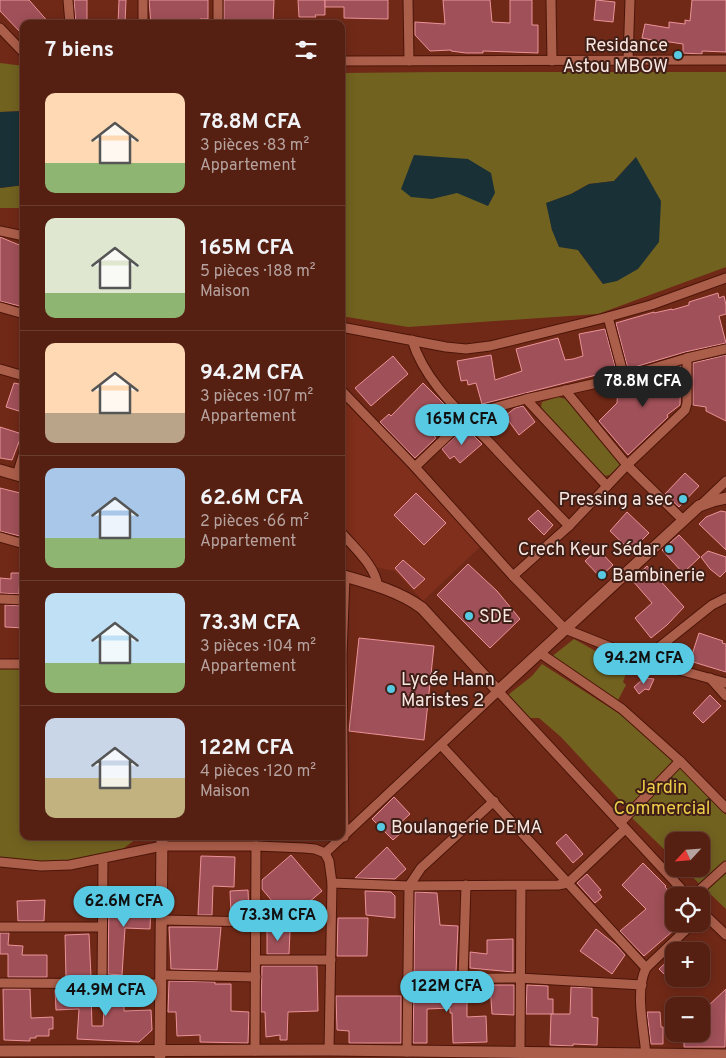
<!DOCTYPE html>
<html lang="fr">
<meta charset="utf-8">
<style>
body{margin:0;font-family:Overpass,sans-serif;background:#5e2c1f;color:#f1f3f6;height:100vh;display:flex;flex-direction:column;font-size:19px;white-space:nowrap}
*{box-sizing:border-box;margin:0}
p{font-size:16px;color:#b6a29f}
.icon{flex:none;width:28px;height:28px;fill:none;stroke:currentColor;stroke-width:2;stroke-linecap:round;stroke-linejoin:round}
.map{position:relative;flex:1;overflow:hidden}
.panel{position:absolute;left:20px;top:20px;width:325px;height:820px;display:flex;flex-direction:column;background:#551f11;border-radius:10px;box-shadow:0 2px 12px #0003,0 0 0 1px #6b3d31}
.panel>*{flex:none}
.needle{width:32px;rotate:244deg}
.controls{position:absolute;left:665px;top:832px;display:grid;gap:10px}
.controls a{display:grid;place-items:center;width:45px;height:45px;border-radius:10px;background:#551f11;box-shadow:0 2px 12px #0003,0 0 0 1px #6b3d31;font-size:25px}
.price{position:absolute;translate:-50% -42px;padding:0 11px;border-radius:18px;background:#57c9e3;color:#111;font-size:16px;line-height:32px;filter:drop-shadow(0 1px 2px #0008)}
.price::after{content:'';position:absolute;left:50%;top:30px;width:15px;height:11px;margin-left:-8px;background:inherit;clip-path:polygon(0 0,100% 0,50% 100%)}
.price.active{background:#222;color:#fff}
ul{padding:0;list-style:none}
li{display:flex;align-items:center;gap:15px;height:125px;padding:0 25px}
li+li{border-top:1px solid #6b3d31}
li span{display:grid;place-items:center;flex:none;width:140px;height:100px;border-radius:10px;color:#555}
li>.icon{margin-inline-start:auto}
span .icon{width:60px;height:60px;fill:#fffc;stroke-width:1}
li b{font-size:21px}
h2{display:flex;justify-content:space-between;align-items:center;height:60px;padding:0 25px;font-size:21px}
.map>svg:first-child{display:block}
</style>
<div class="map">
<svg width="726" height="1058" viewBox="0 0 726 1058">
<rect width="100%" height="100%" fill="#712917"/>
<polygon fill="#7f2f1b" points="342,399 482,545 423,601 395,571 374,567 341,528"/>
<g fill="#726220" fill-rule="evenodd">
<polygon points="0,63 24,66 24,111 0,112"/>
<path d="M443,72H726V267L598,314L408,327L341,316V73ZM636,157L603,284L578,250L552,230L547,203L571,194L589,184L614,181Z"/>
<polygon points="24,185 24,208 0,208 0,188"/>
<polygon points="558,397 566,399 620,460 621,464 610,475 604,476 541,408 542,402"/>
<polygon points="574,639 622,666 626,673 623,682 626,685 617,702 550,658"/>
<polygon points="542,664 632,722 672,757 726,815 726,909 684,869 701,869 701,841 674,841 674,859 632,818 628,809 561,737 539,718 527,718 508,695 532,676"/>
<polygon points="0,667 24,667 24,836 140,836 116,854 66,863 34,863 0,859"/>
</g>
<g fill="#193136">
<polygon points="24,111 24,185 0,188 0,112"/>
<polygon points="414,155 468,159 491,173 495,193 488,206 457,193 432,199 411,197 401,189"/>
<polygon points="636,157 661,201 659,242 638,269 617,281 603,284 578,250 559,247 552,230 546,203 571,194 589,184 614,181"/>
</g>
<g fill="#a05058" stroke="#ea9399">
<polygon points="0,0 29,0 50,24 24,24 24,36 0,11"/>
<polygon points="74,0 87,0 87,24 76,24"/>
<polygon points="119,0 126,0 125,24 118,24"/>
<polygon points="149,0 208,0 208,19 200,19 200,24 151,24"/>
<polygon points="224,0 274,0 273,24 248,24 248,20 224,20"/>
<polygon points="298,0 325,0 325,15 315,15 316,17 299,17"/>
<polygon points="325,0 388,0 388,19 344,18 344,7 325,7"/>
<polygon points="443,0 490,0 492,22 510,23 510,0 532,0 532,25 538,25 538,53 483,51 483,53 466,53 451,51 451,50 430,51 415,35 415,22 445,24"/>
<polygon points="596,0 615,2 613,22 594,20"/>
<polygon points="692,0 726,0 726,52 702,51 702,54 683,53 683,44 663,41 663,42 642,38 645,24 669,28 669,22 685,24 685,20 690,21"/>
<polygon points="0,237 24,247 24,307 0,301"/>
<polygon points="718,293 719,298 724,296 726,305 726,314 719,316 726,343 685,352 628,369 616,323 654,312 654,313 672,309 672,310 689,305 689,302"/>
<polygon points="605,329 616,370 482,404 476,383 468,385 467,380 461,381 457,361 491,355 495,380 522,371 516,349 558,338 565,360 573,359 583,356 579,334"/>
<polygon points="726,355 726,421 706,411 706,407 693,405 693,363"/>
<polygon points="393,356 408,374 371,406 355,388"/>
<polygon points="681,366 680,405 667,415 668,417 628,455 599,421 617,403 618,385"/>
<polygon points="14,383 24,385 24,407 22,412 6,407"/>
<polygon points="423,383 444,404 423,424 436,438 415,458 380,422 389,414 391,416"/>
<polygon points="523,406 535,422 519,435 505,416 515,408"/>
<polygon points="0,427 22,434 12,460 0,458"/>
<polygon points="463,429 468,430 482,444 460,463 454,456 450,459 442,449"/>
<polygon points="685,473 699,486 679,507 665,494"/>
<polygon points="0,488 24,494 24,537 0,531"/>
<polygon points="416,493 446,523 424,545 394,515"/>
<polygon points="538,510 553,525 544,535 528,519"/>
<polygon points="721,511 726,512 726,550 699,524 706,517"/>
<polygon points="627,512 649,533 631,551 610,531"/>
<polygon points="679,535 700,557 683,573 662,550"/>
<polygon points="598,549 613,565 600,577 585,561"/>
<polygon points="708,551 726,557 726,571 720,577 710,569 701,557"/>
<polygon points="403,560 425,579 414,589 395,568"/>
<polygon points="468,564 497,591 520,619 490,648 437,595"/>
<polygon points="647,566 684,607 667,625 651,638 635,618 652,603 632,580"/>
<polygon points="11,573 20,573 19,594 0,593 0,578 11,579"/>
<polygon points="5,605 24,606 24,628 5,627"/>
<polygon points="699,633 723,641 722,643 726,644 726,672 690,661"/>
<polygon points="359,638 434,646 424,740 349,731"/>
<polygon points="644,678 654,679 649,690 645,689 639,694 634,687"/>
<polygon points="710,695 721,706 703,723 693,713"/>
<polygon points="394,797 410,814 397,826 402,832 393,840 372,819"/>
<polygon points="566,834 583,854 573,863 556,843"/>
<polygon points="387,847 406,869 395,879 355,878"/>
<polygon points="291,855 322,891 288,920 262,889 262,880"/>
<polygon points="201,856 235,857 234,887 213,886 212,915 198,915"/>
<polygon points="643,863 666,886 665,887 674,897 674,924 681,924 644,956 620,931 646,909 622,885"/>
<polygon points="587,874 601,890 598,892 602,897 595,903 577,883"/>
<polygon points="248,890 249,913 231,913 230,891"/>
<polygon points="365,891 391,892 395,896 395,918 366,915"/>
<polygon points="415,892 437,893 440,925 458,926 456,972 414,973"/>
<polygon points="45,900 44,921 18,921 17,901"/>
<polygon points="109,900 151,902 150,929 125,928 122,975 108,974"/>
<polygon points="338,918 368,918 367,956 337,956"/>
<polygon points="169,927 221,927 217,970 171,969"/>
<polygon points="596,929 616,945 625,955 612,974 580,951"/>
<polygon points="267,931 290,931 289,954 267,954"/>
<polygon points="0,933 9,933 8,945 23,946 22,955 47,955 47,977 8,977 8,954 0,954"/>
<polygon points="89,934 91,977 66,977 65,935"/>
<polygon points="513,939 513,972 470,968 470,952 487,954 487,940"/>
<polygon points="674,955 674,977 670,980 659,969"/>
<polygon points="262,966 317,966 318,1011 288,1012 287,1040 280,1040 280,1035 266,1037 265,1012 261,1012"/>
<polygon points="169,981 215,982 215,984 231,984 231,1011 249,1012 248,1043 200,1042 200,1035 177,1036 176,1012 168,1012"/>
<polygon points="414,985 467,985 467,1017 486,1016 487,1042 453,1043 452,1013 450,1013 450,1008 427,1009 427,1043 413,1043"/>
<polygon points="490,985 514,985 514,1015 492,1014"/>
<polygon points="527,985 548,986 548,999 553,999 553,1014 526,1014"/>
<polygon points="571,987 592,988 592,1017 598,1018 597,1045 573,1044 573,1046 550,1045 551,1014 570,1014"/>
<polygon points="3,989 30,989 31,1018 53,1017 53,1029 49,1029 49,1036 36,1036 36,1038 30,1038 30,1041 4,1040"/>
<polygon points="726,989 725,1047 684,1047 684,1034 701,1034 701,1006 708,1006"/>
<polygon points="55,990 91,990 92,1026 103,1026 105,990 124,990 124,1011 151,1010 152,1030 139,1042 77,1039 79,1009 56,1010"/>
<polygon points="336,996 401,996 401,1043 349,1043 349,1031 337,1030"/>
<polygon points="647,1012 660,1012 661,1027 663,1027 663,1044 651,1044"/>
</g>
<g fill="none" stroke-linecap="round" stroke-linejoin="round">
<defs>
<g id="minor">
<polyline points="68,0 70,24"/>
<polyline points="143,0 143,24"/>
<polyline points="408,0 409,61"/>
<polyline points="551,0 552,61"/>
<polyline points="218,24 218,0"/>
<polyline points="0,28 24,53"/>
<polyline points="341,61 726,60"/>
<polyline points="628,61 630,0"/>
<polyline points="0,231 24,236"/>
<polyline points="0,307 24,314"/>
<polyline points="608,317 624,377"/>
<polyline points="341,327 446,347 466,349 490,346 608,317 651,305 726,278"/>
<path d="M412,340C425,382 460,412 490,443C516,471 542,498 569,526"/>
<polyline points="0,369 24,376"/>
<polyline points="341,390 415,467 513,576 565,629 643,660 726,683"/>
<polyline points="565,390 627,465 683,520"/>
<polyline points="526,399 607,486"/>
<polyline points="415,467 466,418 478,412 526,399 624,377 687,358 726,349"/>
<polyline points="17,475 24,452"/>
<polyline points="701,505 726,481"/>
<path d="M341,532C355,549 375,565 378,587"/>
<polyline points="0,537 24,544"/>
<polyline points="513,576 569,526 627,465 685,410 687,403 687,358"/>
<polyline points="0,599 24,600"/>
<polyline points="540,653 622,709 680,761 726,808"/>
<polyline points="643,660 712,605 726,598"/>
<polyline points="0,664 24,664"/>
<polyline points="710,678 726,696"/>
<polyline points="441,745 646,968"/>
<polyline points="620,823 680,761"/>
<polyline points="344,837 342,655 345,576"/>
<polyline points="325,853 498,691 688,896"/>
<polyline points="0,862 41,866 70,865 162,846 256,846 304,848 315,849 325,853 329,861 332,883 329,1050"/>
<polyline points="332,883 409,886 558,885 568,883 625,829"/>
<polyline points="693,896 726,866"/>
<polyline points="701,911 726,935"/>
<polyline points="162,920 257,922"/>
<polyline points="0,927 101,927"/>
<polyline points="256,960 331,960"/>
<polyline points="161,975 256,977"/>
<polyline points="463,978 466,885"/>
<polyline points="407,979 519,978 642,985"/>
<polyline points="0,983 161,984"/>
<polyline points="102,984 103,860"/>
<polyline points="255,1051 256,846"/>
<polyline points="407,1052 409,886 421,868 494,801"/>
<polyline points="520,1053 521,886"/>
<path d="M646,1058C645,1031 634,993 646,968L692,924"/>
</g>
<g id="tertiary">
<polyline points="0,470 24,477"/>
<path d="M341,575C369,583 399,591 422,608L498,691L699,506L713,501L726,498"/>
<polyline points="0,1051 329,1050 726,1055"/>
<polyline points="160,1056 162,836"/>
</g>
</defs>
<use href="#minor" stroke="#4b1508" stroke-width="11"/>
<use href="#tertiary" stroke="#4b1508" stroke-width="13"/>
<use href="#minor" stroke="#ab5e4a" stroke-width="9"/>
<use href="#tertiary" stroke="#ab5e4a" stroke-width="11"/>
</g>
<g fill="#57c9e3" stroke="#401f17" stroke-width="2">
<circle cx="678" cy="55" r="5"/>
<circle cx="683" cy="499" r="5"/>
<circle cx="669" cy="549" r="5"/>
<circle cx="602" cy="575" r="5"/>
<circle cx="469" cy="616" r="5"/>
<circle cx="391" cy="689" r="5"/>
<circle cx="381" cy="827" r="5"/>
</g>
<g text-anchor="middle" stroke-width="4" stroke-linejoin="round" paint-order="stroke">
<g font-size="18" fill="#f9e7e2" stroke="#401f17" text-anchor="start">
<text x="668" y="51" text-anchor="end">Residance<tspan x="668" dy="21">Astou MBOW</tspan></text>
<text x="673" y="505" text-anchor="end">Pressing a sec</text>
<text x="659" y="555" text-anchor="end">Crech Keur Sédar</text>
<text x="612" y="581">Bambinerie</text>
<text x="479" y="622">SDE</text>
<text x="401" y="685">Lycée Hann<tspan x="401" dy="21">Maristes 2</tspan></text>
<text x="391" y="833">Boulangerie DEMA</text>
</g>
<g font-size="18" fill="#edcd49" stroke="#401f17">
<text x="662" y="793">Jardin<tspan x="662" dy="21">Commercial</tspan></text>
</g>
</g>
</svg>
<div class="controls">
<a><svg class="needle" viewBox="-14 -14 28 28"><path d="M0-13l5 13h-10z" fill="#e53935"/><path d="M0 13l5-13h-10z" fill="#b6a29f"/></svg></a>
<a><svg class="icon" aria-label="locate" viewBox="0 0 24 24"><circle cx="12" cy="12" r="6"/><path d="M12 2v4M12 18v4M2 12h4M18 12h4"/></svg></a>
<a>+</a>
<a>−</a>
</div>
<b class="price active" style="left:643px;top:408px">78.8M CFA</b>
<b class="price" style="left:462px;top:446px">165M CFA</b>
<b class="price" style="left:644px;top:685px">94.2M CFA</b>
<b class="price" style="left:124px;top:928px">62.6M CFA</b>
<b class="price" style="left:278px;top:942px">73.3M CFA</b>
<b class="price" style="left:447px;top:1013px">122M CFA</b>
<b class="price" style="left:106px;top:1017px">44.9M CFA</b>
<section class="panel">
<h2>7 biens<svg class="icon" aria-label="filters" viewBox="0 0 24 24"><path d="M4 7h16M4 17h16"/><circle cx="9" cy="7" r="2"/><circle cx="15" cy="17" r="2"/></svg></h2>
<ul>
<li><span style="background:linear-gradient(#ffd9b3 70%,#8fb573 0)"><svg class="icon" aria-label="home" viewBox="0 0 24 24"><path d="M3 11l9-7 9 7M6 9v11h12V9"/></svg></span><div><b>78.8M CFA</b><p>3 pièces · 83 m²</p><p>Appartement</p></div></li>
<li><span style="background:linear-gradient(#dfe7d0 75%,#8fb573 0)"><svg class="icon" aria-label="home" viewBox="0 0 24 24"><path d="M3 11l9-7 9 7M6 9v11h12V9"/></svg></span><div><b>165M CFA</b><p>5 pièces · 188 m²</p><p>Maison</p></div></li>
<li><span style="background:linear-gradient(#ffd9b3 70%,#b9a48a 0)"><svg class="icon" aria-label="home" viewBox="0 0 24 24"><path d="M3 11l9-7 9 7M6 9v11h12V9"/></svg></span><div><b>94.2M CFA</b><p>3 pièces · 107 m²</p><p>Appartement</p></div></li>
<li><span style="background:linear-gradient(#a9c7e8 70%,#8fb573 0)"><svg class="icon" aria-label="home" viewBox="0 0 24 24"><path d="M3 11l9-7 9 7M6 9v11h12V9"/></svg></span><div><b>62.6M CFA</b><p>2 pièces · 66 m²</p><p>Appartement</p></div></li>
<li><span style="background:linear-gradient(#bfe0f5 70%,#8fb573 0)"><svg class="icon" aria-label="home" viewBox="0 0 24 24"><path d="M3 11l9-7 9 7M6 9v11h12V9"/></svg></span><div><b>73.3M CFA</b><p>3 pièces · 104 m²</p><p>Appartement</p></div></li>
<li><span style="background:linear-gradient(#c9d6e8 60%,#c2b280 0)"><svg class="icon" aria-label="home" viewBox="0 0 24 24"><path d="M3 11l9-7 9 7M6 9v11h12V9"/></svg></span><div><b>122M CFA</b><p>4 pièces · 120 m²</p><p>Maison</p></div></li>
</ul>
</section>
</div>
